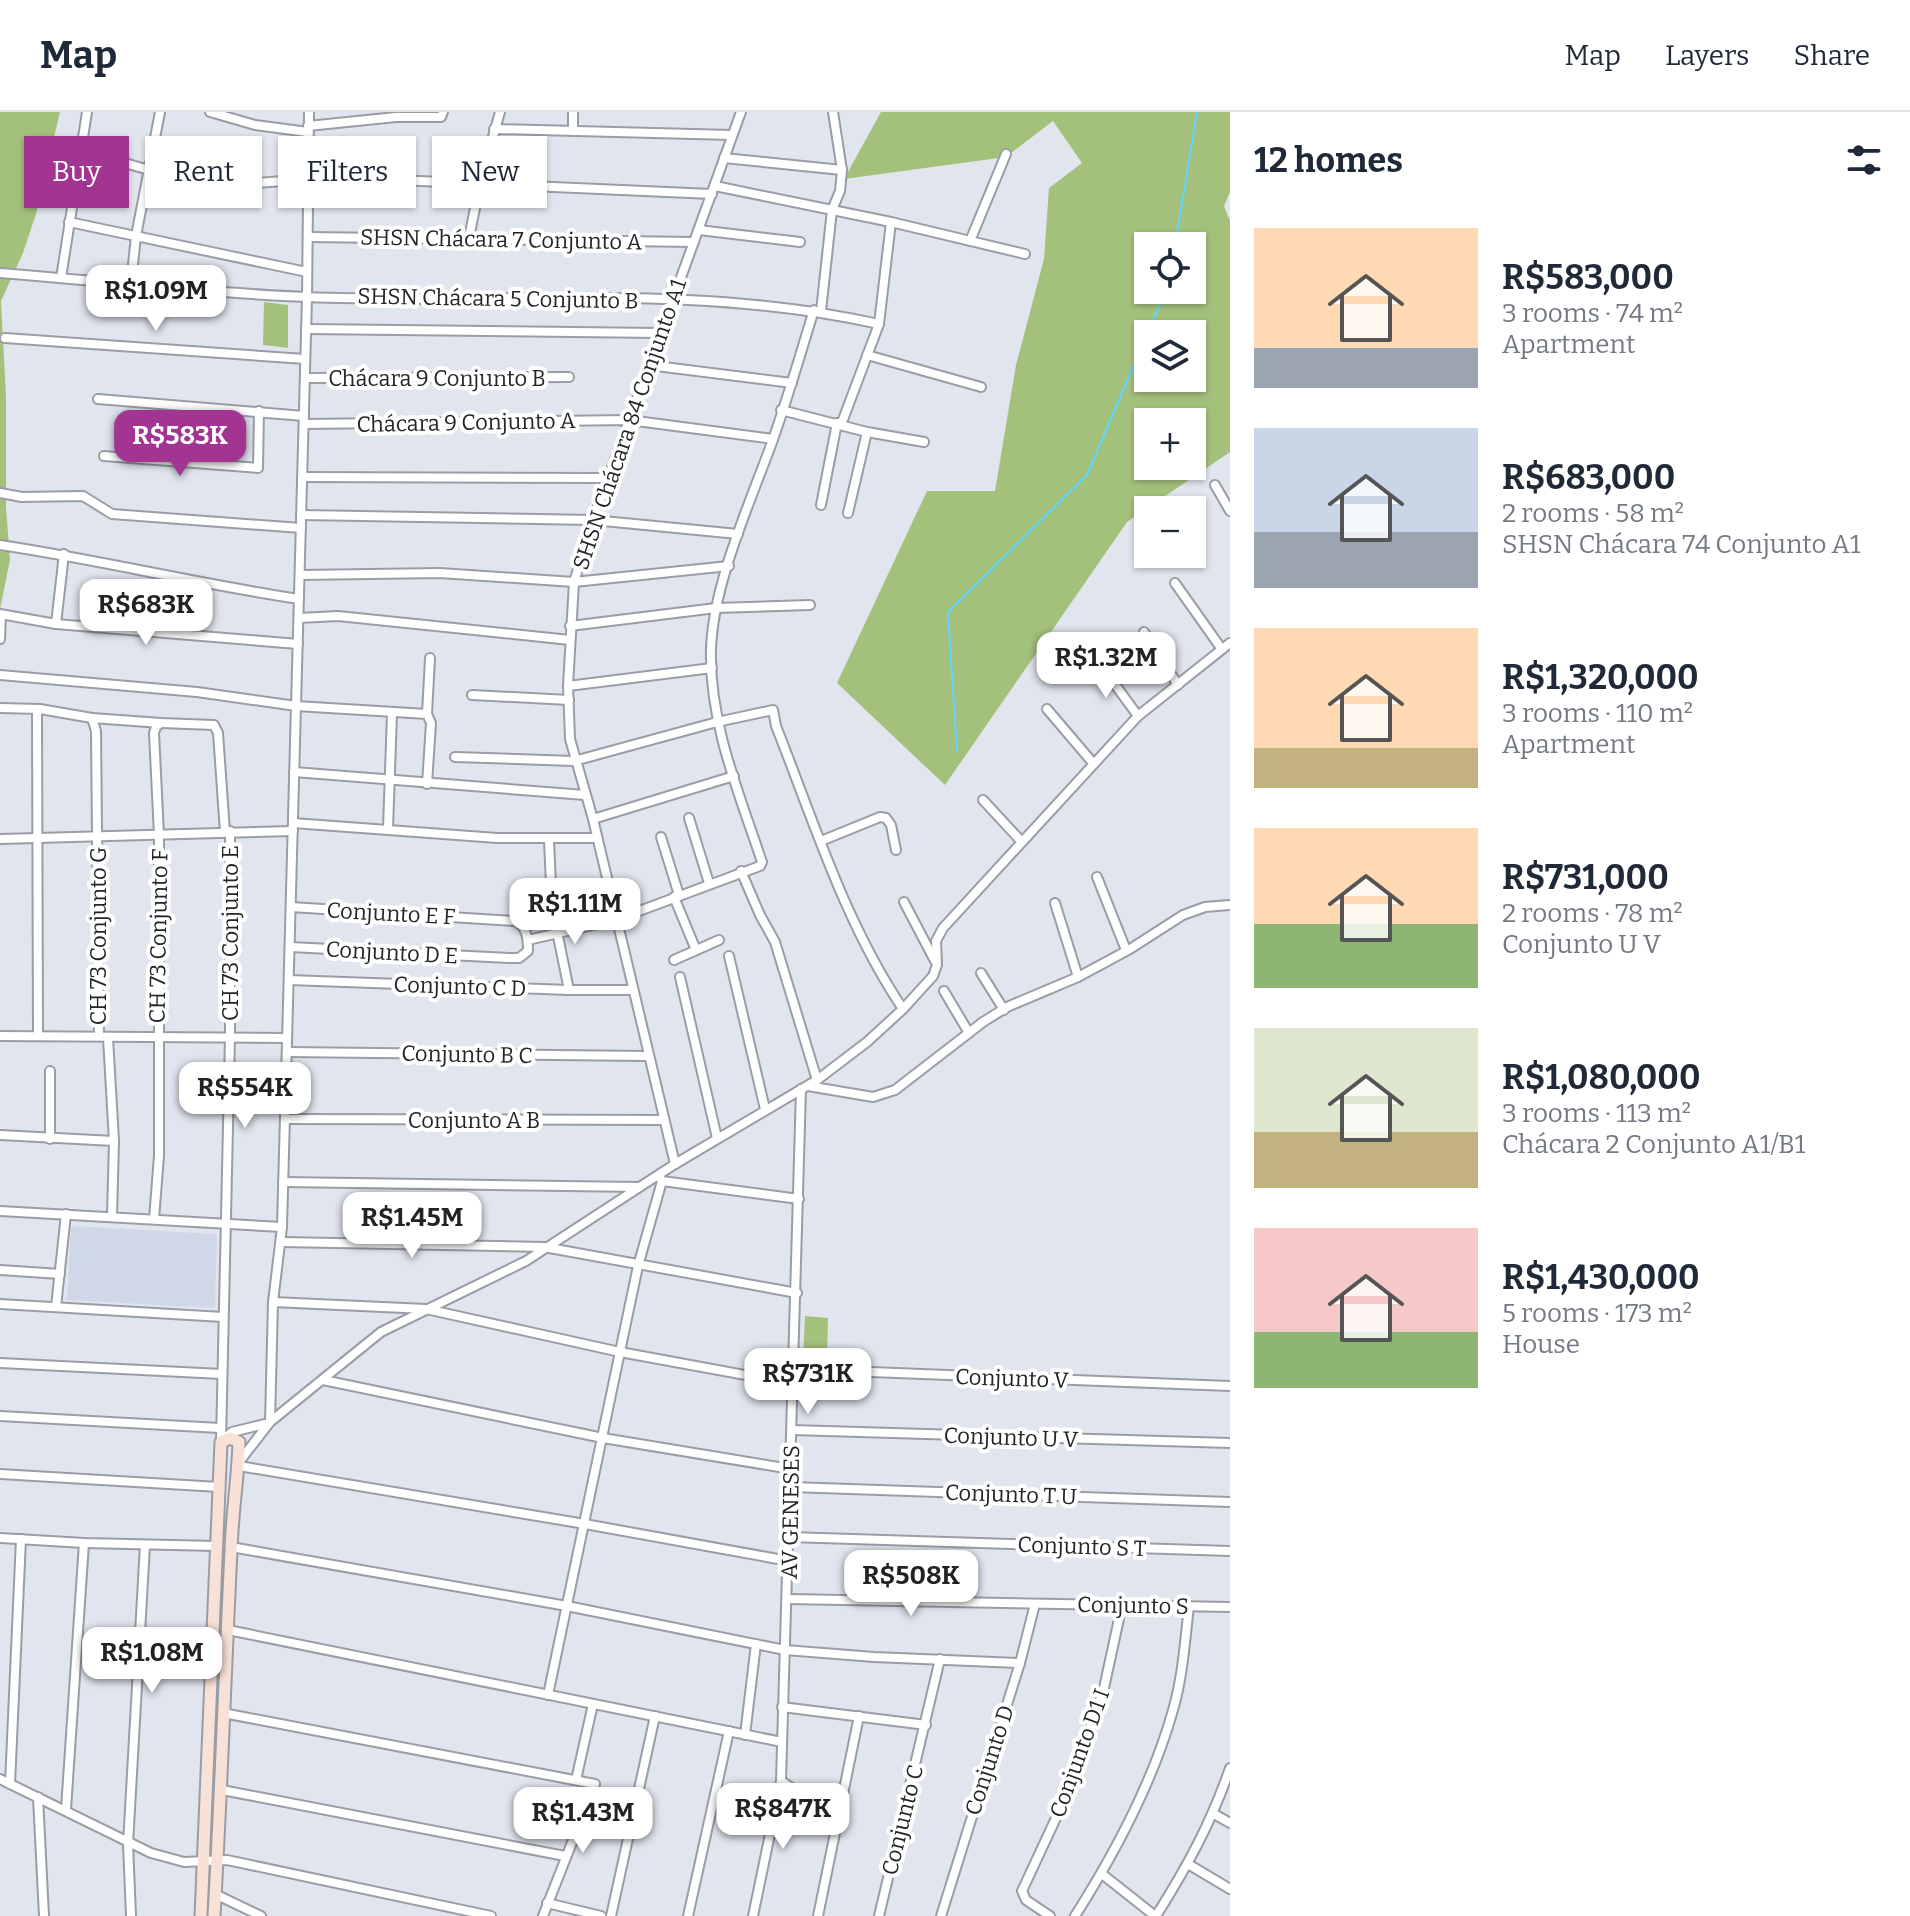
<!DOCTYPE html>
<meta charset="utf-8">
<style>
body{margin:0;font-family:Bitter,serif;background:#f6f6f7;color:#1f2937;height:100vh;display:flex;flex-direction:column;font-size:30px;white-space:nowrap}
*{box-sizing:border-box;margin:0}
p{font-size:26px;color:#747a83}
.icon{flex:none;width:44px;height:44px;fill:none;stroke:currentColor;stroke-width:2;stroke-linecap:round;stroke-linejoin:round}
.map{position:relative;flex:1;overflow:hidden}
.drawer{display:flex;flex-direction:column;background:#fff;width:680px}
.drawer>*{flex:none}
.hud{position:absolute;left:24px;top:24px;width:760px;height:72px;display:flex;gap:16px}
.fabs{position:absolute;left:1134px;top:120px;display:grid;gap:16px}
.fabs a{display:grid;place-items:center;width:72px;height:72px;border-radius:0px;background:#fff;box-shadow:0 2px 6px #0004;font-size:40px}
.price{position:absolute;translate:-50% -68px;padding:0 18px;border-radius:16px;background:#fff;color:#222;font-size:26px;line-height:52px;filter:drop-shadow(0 2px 4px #0008)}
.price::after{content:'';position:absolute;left:50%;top:48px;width:24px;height:18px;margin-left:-12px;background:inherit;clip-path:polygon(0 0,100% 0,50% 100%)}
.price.current{background:#a23492;color:#fff}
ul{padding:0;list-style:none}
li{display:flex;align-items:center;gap:24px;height:200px;padding:0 24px}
li span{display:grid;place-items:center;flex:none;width:224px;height:160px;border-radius:0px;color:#555}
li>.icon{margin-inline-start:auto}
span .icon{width:96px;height:96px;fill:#fffc;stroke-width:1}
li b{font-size:34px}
h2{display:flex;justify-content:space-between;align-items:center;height:96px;padding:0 24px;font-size:34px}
.pill{padding:0 28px;border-radius:0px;background:#fff;box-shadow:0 2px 6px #0004;font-size:28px;line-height:72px}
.pill.current{background:#a23492;color:#fff}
header{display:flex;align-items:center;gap:48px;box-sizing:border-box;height:112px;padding:0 40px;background:#fff;border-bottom:2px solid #e0e1e3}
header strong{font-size:38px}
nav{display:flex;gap:44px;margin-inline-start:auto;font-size:28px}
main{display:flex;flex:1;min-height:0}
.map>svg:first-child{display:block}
</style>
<header>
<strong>Map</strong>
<nav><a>Map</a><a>Layers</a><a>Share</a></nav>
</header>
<main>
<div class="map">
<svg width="1230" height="1804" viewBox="0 0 1230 1804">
<rect width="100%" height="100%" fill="#e1e5ee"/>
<polygon fill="#d0d8e7" points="71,1114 217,1122 215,1196 67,1188"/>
<g fill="#a4c17c" fill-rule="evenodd">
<polygon points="0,0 60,0 36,102 23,141 1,189 6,285 6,395 10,448 0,497"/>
<path d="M881,0H1230V80L1224,94L1230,109V340L1127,410L945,673L837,571L927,379H995L1016,253L1044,147L1049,76L1082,51L1053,9L1006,45L844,67ZM1148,134H1192V178H1148ZM1148,222H1192V266H1148ZM1148,310H1192V354H1148Z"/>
<polygon points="264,190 288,193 288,236 263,233"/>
<polygon points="805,1204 828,1206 827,1249 803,1247"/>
</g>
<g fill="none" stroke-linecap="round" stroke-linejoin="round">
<g stroke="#5ed6ff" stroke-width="2">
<polyline points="1175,134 1197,0"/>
<polyline points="957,640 948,500 1087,363 1166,178"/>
</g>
<defs>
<g id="street">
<polyline points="210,0 255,13 308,20"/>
<polyline points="573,0 573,19"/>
<polyline points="308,14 396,5 441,5 443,0"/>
<polyline points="494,17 732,23"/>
<polyline points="80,38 149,58 208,70 246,72 308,67 397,68 712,82"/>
<polyline points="724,46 842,58"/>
<polyline points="715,74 891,110 1025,142"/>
<polyline points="69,110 307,160"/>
<polyline points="699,118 800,130"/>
<polyline points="308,125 694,130"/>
<polyline points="469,126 480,71 500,0"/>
<polyline points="970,129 1006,42"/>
<path d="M0,161C102,169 205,181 307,185C497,193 693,170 879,212"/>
<polyline points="61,166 87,0"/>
<polyline points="131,171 136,124 160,0"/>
<polyline points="821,199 832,98 840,79 842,58 833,0"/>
<polyline points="306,217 659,221"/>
<polyline points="5,226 305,247"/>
<polyline points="867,243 981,275"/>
<polyline points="648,253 792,271"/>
<polyline points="305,266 569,265"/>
<polyline points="98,287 304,304"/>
<polyline points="781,298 867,320 924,330"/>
<polyline points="304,312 629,308 773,327"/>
<polyline points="841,313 879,212 891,110"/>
<polyline points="104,344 258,356 259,299"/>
<polyline points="302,365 609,366"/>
<polyline points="1215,373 1230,399"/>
<polyline points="0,381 22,385 83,384 112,402 301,416"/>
<polyline points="821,393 837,311"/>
<polyline points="848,401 867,320"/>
<polyline points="301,403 593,408 738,422"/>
<path d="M0,433C100,448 199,472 299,487"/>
<polyline points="300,463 440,461 574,470 729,454"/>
<polyline points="1175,471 1221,536"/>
<polyline points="0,502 56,512 298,532"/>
<polyline points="299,506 338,504 570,528"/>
<polyline points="56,512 64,442"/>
<polyline points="570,514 716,496 810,493"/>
<polyline points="1144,520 1178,573"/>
<polyline points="0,527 1,503"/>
<polyline points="1100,552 1138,604"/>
<polyline points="0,563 197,580 296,594 427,602 431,611 427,672"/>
<polyline points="568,574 712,556"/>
<polyline points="472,583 569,588"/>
<polyline points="0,596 40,597 92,606 161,611 214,613 218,621 225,720"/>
<polyline points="1047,597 1093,651"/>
<polyline points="37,599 38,924"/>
<polyline points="427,602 430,546"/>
<polyline points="92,606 96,619 99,924"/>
<path d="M455,645L574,649L717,610L773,598L776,614C814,710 845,811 903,897"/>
<polyline points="294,660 585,683"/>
<polyline points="983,688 1021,729"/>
<polyline points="689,706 709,771"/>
<polyline points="593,707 734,664"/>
<polyline points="293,711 497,726 597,726"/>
<polyline points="388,717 392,601"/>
<polyline points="661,725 679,783"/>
<polyline points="0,727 293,719"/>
<polyline points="549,728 552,795 569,878"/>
<polyline points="821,729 880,705 886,706 891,713 896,738"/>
<polyline points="741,759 760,803 775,830 817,968"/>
<polyline points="1097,765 1126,838"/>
<polyline points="674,785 696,838"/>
<polyline points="904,790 935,849"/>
<polyline points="1055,791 1078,865"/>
<path d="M528,828L615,808L760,754L762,750C739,681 709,611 711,537C713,473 749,393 771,333C787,289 800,243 814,198"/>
<path d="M290,835L509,846H519L528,839C528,827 527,814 515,809L291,795"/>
<polyline points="729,844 765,997"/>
<polyline points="674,848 719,828"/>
<polyline points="981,861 1004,898"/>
<polyline points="680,865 717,1026"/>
<polyline points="289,868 569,878 632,878"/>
<polyline points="944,879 969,921"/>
<polyline points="0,924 287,926"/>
<polyline points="108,926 114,1029 112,1104"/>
<polyline points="287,940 647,944"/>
<polyline points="50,959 50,1027"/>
<polyline points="808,974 873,985 895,978 983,910 1007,895 1078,865 1130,837 1183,803 1205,795 1230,793"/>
<polyline points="285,1007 663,1008"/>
<polyline points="0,1023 114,1029"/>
<polyline points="675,1052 593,707 570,627 568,574 574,470 593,408 741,0"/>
<polyline points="660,1065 662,1069 799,1087"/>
<polyline points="283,1070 639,1075"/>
<polyline points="0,1099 282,1115"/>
<polyline points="154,1107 159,1044 159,723 154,621 156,615 161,611"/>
<polyline points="281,1130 544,1135 797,1181"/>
<polyline points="0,1158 60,1162"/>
<polyline points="273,1190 426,1197 620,1240 794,1272"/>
<polyline points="0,1192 223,1205"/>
<polyline points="56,1195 66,1102"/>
<polyline points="0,1251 222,1262"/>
<polyline points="794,1257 1230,1274"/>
<polyline points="323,1268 603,1326 791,1357"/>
<polyline points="0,1304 220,1316"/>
<polyline points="270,1310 273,1190 282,1115 307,185 309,0"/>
<polyline points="792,1318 1230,1331"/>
<polyline points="226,1325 232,1320 265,1312"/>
<polyline points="221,1330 230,924 230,719"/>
<polyline points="239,1350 270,1310 381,1220 526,1149 675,1052 817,968 867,930 903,897 933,864 937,853 936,829 943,816 1138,604 1230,531"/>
<polyline points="239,1354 585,1412 789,1449"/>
<polyline points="0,1362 219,1375"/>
<polyline points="791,1375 1230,1390"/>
<polyline points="789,1425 1230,1439"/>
<polyline points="0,1426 84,1431 217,1434"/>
<polyline points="231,1435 567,1494 785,1538 874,1545 1020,1551"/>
<polyline points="788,1487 1230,1495"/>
<polyline points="228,1518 782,1630"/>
<polyline points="548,1583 638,1154 662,1069"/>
<polyline points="782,1595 926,1613"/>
<polyline points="223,1601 595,1672 543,1804"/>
<polyline points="745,1623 756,1532"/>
<polyline points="0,1667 151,1741 184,1750 227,1748 491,1804"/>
<polyline points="576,1668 593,1592"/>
<polyline points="781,1669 840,1707"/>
<polyline points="10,1672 21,1427"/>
<polyline points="222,1678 565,1744"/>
<polyline points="38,1685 44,1804"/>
<polyline points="66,1697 84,1431"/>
<polyline points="1214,1702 1230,1711"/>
<polyline points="1188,1752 1230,1777"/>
<polyline points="1102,1762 1155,1804"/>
<polyline points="215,1782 261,1804"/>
<polyline points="547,1791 601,1804"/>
<polyline points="131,1804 128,1732 145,1433"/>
<polyline points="611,1804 655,1604"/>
<polyline points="688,1804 729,1619"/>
<polyline points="753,1804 781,1669 801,977"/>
<polyline points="818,1804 859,1604"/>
<polyline points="879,1804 940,1547"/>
<polyline points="941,1804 1020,1551 1035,1492"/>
<polyline points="1050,1804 1026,1788 1022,1779 1069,1678 1104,1576 1122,1493"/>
<path d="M1075,1804C1115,1741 1153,1670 1173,1598C1183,1564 1185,1528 1189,1494"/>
<path d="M1156,1804C1187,1755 1211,1711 1230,1656"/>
</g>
<path id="secondary" d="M201,1804L221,1330L230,1326L239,1330C238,1366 232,1402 231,1439C225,1561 221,1682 214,1804"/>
</defs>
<use href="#street" stroke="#999da6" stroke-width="12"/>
<use href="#secondary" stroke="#999da6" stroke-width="15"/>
<use href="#street" stroke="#fff" stroke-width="8"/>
<use href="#secondary" stroke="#f8e1d6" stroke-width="11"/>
</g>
<g text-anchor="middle" stroke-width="8" stroke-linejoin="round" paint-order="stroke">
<g font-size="22" fill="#232528" stroke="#fff">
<text transform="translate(501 127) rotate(1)" y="8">SHSN Chácara 7 Conjunto A</text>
<text transform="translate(498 186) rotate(1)" y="8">SHSN Chácara 5 Conjunto B</text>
<text x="437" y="274">Chácara 9 Conjunto B</text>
<text transform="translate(466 310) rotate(-1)" y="8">Chácara 9 Conjunto A</text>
<text transform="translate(629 312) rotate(-71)" y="8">SHSN Chácara 84 Conjunto A1</text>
<text transform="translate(391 801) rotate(3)" y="8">Conjunto E F</text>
<text transform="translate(230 821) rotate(-90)" y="8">CH 73 Conjunto E</text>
<text transform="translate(98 824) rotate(-90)" y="8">CH 73 Conjunto G</text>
<text transform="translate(158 824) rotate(-89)" y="8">CH 73 Conjunto F</text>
<text transform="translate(392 840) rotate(3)" y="8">Conjunto D E</text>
<text transform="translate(460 874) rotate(2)" y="8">Conjunto C D</text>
<text transform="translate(467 942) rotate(1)" y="8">Conjunto B C</text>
<text x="474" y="1016">Conjunto A B</text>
<text transform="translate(1012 1266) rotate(2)" y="8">Conjunto V</text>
<text transform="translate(1011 1325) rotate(2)" y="8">Conjunto U V</text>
<text transform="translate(1011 1382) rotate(2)" y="8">Conjunto T U</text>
<text transform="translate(790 1400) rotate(-89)" y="8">AV GENESES</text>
<text transform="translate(1082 1434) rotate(2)" y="8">Conjunto S T</text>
<text transform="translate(1133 1493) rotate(1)" y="8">Conjunto S</text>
<text transform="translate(1079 1641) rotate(-70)" y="8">Conjunto D1 I</text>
<text transform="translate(989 1648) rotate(-72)" y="8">Conjunto D</text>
<text transform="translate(902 1708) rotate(-76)" y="8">Conjunto C</text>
</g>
</g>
</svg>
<div class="fabs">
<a><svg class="icon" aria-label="locate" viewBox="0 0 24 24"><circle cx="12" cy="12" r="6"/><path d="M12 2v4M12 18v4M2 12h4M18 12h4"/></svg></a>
<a><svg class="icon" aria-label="layers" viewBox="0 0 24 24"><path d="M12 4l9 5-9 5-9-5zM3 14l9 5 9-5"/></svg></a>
<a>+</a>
<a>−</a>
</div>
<b class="price" style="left:156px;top:221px">R$1.09M</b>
<b class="price current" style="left:180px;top:366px">R$583K</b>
<b class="price" style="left:146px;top:535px">R$683K</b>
<b class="price" style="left:1106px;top:588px">R$1.32M</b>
<b class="price" style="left:575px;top:834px">R$1.11M</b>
<b class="price" style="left:245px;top:1018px">R$554K</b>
<b class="price" style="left:412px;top:1148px">R$1.45M</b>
<b class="price" style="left:808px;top:1304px">R$731K</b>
<b class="price" style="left:911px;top:1506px">R$508K</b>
<b class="price" style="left:152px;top:1583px">R$1.08M</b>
<b class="price" style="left:783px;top:1739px">R$847K</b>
<b class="price" style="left:583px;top:1743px">R$1.43M</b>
<div class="hud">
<a class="pill current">Buy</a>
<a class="pill">Rent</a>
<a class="pill">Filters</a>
<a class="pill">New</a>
</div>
</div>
<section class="drawer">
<h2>12 homes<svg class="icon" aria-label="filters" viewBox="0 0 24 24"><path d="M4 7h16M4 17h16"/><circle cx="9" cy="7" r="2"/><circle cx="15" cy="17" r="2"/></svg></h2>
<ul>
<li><span style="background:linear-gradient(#ffd9b3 75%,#9aa5b1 0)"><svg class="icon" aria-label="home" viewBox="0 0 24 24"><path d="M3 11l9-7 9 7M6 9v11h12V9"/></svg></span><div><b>R$583,000</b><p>3 rooms · 74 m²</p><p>Apartment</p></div></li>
<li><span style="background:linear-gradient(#c9d6e8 65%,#9aa5b1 0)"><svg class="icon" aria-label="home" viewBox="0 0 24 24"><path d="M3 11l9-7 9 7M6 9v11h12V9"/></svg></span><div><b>R$683,000</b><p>2 rooms · 58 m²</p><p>SHSN Chácara 74 Conjunto A1</p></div></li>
<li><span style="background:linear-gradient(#ffd9b3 75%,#c2b280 0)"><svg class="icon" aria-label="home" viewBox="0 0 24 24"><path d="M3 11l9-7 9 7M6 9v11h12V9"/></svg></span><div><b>R$1,320,000</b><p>3 rooms · 110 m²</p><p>Apartment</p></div></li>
<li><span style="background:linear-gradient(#ffd9b3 60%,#8fb573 0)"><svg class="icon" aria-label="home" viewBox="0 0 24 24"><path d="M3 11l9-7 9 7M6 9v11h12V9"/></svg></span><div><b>R$731,000</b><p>2 rooms · 78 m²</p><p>Conjunto U V</p></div></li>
<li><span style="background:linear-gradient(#dfe7d0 65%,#c2b280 0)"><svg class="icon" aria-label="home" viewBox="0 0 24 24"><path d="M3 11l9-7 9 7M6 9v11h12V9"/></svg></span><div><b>R$1,080,000</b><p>3 rooms · 113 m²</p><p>Chácara 2 Conjunto A1/B1</p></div></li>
<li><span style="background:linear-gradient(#f6c9c9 65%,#8fb573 0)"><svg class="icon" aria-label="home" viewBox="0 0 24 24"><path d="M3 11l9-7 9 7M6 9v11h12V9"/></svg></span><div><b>R$1,430,000</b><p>5 rooms · 173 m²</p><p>House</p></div></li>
</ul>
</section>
</main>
